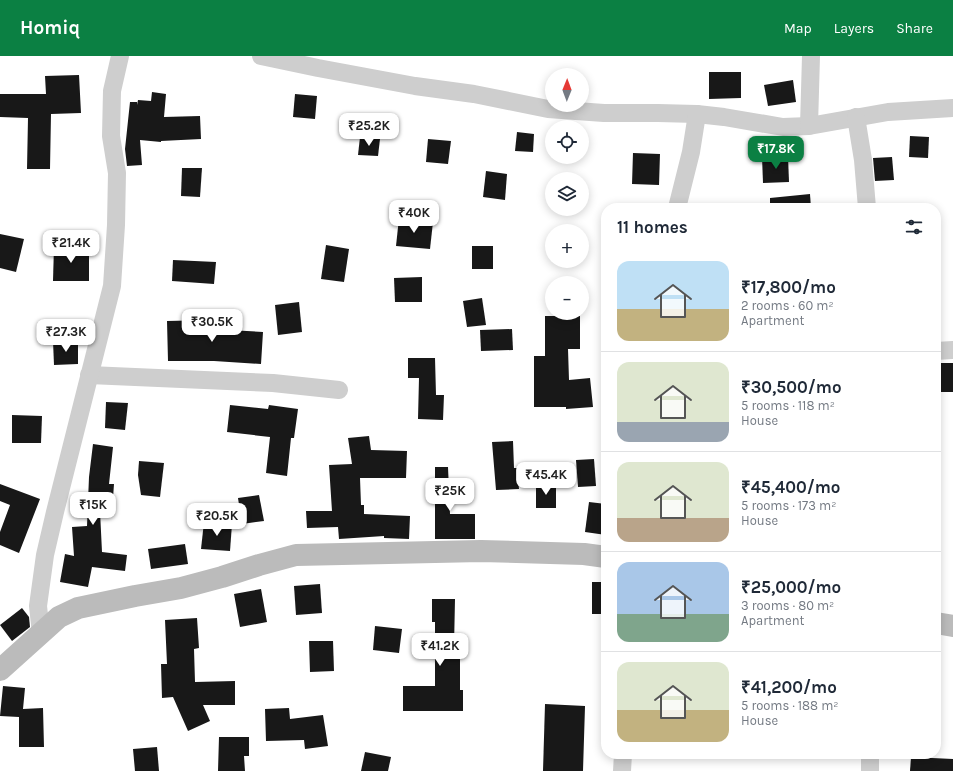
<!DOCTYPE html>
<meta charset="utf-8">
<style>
body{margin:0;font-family:Karla,sans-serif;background:#f6f6f7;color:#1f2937;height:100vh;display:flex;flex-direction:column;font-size:15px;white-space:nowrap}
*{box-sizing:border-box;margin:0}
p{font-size:13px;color:#747a83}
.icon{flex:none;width:22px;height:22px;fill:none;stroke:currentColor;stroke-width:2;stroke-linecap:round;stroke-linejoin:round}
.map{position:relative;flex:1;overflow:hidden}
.sheet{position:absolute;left:601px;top:147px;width:340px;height:556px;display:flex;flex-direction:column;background:#fff;border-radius:16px;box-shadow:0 2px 10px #0003}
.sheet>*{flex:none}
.needle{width:26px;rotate:1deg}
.tools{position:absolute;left:545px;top:12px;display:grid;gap:8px}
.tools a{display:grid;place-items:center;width:44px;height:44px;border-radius:50%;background:#fff;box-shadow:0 2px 10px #0003;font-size:20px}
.price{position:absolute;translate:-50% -34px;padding:0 9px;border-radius:8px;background:#fff;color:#222;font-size:13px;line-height:26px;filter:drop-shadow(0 1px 2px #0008)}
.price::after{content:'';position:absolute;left:50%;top:24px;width:12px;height:9px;margin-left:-6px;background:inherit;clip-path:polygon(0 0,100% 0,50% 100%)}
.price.selected{background:#0b8043;color:#fff}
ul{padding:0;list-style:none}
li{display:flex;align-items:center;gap:12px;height:100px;padding:0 16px}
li+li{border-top:1px solid #e0e1e3}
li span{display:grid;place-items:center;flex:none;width:112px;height:80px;border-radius:12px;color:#555}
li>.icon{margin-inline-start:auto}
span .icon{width:48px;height:48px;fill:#fffc;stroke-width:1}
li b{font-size:17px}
h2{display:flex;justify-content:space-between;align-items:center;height:48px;padding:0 16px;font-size:17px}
header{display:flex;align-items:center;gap:24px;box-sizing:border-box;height:56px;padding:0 20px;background:#0b8043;color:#fff}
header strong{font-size:19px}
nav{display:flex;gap:22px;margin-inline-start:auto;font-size:14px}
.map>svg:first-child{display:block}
</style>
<header>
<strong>Homiq</strong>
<nav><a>Map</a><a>Layers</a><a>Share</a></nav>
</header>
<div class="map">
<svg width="953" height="715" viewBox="0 0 953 715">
<rect width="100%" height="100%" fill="#fff"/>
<g fill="#181818">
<polygon points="709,16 741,16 741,42 709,43"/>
<polygon points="79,19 81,57 51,58 50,113 27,113 28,62 0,61 0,38 46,38 45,20"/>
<polygon points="793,24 796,46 768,50 764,29"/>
<polygon points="152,36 166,38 164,61 200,60 201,83 161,85 161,86 140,84 142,109 127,110 125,93 130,46 137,46 137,49 138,44 151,45"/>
<polygon points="295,38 317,40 315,63 293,61"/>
<polygon points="517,76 534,78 533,96 515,95"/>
<polygon points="910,80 929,81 928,102 909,101"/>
<polygon points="360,81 380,83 378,100 358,99"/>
<polygon points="428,83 451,85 448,108 426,106"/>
<polygon points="633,97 660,98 659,129 632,128"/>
<polygon points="788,100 789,126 763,127 762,101"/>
<polygon points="892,101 894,124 875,125 873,102"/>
<polygon points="182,112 202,112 200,141 181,140"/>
<polygon points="486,115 507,118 505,144 483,141"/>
<polygon points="810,138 811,152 770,152 770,142"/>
<polygon points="399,162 433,166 430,193 396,190"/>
<polygon points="0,178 24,183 16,216 0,212"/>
<polygon points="326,189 349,193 344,226 321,223"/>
<polygon points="54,190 89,190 89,225 53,225"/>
<rect x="472" y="190" width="21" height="23"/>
<polygon points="173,204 216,206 214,228 172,225"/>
<polygon points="422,221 422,246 395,246 394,222"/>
<polygon points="482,242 486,269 467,271 463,245"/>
<polygon points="299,246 302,276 278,279 275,249"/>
<polygon points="545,260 580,260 580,293 568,293 569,324 590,322 593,351 566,353 566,351 534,351 534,300 545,300"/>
<polygon points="210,264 210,273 263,276 261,308 214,305 168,305 167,265"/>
<polygon points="512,273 513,294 481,295 480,274"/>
<polygon points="53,285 78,285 78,308 54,309"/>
<polygon points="408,302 435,302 436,339 444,339 443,364 418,363 419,322 408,322"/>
<rect x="937" y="307" width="16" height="29"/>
<polygon points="106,346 128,347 125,374 105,372"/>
<polygon points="230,349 268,353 269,349 298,353 294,382 291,382 287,420 266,417 270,381 227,376"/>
<polygon points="12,359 42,360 41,387 12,387"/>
<polygon points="369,380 371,394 407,395 406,422 360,422 361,449 364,449 364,458 410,460 409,483 384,482 384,480 339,483 338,471 307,472 306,455 332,455 329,409 352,408 348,382"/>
<polygon points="513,385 514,412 517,412 519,433 496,434 492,386"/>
<polygon points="93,388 113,391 109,428 114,428 112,456 100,455 102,496 127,499 125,515 92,511 88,531 60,526 65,498 74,500 72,471 87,470 89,421"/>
<polygon points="594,403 596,430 578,431 576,404"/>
<polygon points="139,405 164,407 160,441 141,439 138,419"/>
<polygon points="435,411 448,411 450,458 475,458 475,483 435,483"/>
<polygon points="0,428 40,443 19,497 0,489 0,476 10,449 0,445"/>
<rect x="536" y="428" width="20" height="24"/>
<polygon points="259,439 264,465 242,468 238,442"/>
<polygon points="589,446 606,448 606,479 585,476"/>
<polygon points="204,466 232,468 230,495 201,493"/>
<polygon points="185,488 188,508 151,513 148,493"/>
<rect x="592" y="526" width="14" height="32"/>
<polygon points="320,528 322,557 296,559 294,530"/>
<polygon points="261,533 267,566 240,571 234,538"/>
<polygon points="432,543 455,543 454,591 460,591 460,634 463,634 463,655 403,655 403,630 435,630 435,566 432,566"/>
<polygon points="22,552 29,561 30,571 12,585 0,569"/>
<polygon points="197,562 199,592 194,593 195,626 235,625 235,649 203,649 210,665 188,675 173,641 162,642 161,608 167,608 165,564"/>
<polygon points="375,570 402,573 399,597 373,594"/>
<polygon points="309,585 333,585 334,615 310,616"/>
<polygon points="3,630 25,632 23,653 43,652 44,691 19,691 19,661 0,660"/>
<polygon points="545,648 585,650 583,715 543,715"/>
<polygon points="289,652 290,663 323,659 328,690 305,693 304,684 266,685 265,653"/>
<polygon points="219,681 249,681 249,700 244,700 245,715 218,715"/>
<polygon points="157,691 159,715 135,715 133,693"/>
<polygon points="365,696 391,701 388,715 361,715"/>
<polygon points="911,701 953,703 953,715 910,715"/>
</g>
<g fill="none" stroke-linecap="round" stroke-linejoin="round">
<g stroke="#cecece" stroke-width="18">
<polyline points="261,0 318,12 415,30 474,38 548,53 604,57 658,57 697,58 724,61 783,71 809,70 888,56 953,52"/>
<polyline points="856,61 863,104 867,152"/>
<polyline points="809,70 811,0"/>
<polyline points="677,152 691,96 697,58"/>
<polyline points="936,295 953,294"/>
<polyline points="89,319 273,327 339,334"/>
<polyline points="41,578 38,550 45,499 55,456 112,230 116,169 117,117 111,80 112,35 120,0"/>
<polyline points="870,698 870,715"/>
<polyline points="622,715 623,698"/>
</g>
<g stroke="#bbb" stroke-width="22">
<polyline points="936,567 953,570"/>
<polyline points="0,614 59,561 78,552 135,540 181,532 222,521 259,509 296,499 481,495 584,498 606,501"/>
</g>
</g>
</svg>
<div class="tools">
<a><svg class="needle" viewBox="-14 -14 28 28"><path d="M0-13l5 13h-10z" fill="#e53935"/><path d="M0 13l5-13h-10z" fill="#747a83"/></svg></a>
<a><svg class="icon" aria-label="locate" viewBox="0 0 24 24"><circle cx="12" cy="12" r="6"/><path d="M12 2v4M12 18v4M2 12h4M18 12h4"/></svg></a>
<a><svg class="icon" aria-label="layers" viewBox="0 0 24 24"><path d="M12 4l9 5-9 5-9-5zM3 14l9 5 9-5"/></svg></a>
<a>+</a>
<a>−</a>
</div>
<b class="price" style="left:369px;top:91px">₹25.2K</b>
<b class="price selected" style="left:776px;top:114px">₹17.8K</b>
<b class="price" style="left:414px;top:178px">₹40K</b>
<b class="price" style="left:71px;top:208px">₹21.4K</b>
<b class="price" style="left:212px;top:287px">₹30.5K</b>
<b class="price" style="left:66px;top:297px">₹27.3K</b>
<b class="price" style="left:546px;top:440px">₹45.4K</b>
<b class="price" style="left:450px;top:456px">₹25K</b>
<b class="price" style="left:93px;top:470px">₹15K</b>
<b class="price" style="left:217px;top:481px">₹20.5K</b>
<b class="price" style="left:440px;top:611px">₹41.2K</b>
<section class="sheet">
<h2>11 homes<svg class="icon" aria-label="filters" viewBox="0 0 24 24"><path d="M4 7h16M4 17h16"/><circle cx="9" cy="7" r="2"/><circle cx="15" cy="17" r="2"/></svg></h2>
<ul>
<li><span style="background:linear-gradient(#bfe0f5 60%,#c2b280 0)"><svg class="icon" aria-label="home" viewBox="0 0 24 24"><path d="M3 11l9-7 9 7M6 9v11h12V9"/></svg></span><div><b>₹17,800/mo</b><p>2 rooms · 60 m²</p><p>Apartment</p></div></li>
<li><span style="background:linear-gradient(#dfe7d0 75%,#9aa5b1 0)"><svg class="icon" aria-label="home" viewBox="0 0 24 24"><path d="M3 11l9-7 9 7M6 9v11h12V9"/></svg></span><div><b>₹30,500/mo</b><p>5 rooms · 118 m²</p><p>House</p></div></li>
<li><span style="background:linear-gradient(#dfe7d0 70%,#b9a48a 0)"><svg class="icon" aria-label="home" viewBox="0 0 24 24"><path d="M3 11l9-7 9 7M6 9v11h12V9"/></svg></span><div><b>₹45,400/mo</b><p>5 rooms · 173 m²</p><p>House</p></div></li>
<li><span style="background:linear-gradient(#a9c7e8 65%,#7fa58c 0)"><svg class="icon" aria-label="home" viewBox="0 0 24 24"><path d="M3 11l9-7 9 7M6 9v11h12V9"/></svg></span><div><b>₹25,000/mo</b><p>3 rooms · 80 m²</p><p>Apartment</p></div></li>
<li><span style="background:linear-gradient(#dfe7d0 60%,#c2b280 0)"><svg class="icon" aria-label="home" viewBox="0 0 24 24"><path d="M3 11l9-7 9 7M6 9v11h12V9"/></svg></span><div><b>₹41,200/mo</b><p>5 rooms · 188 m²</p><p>House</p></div></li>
</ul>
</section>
</div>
